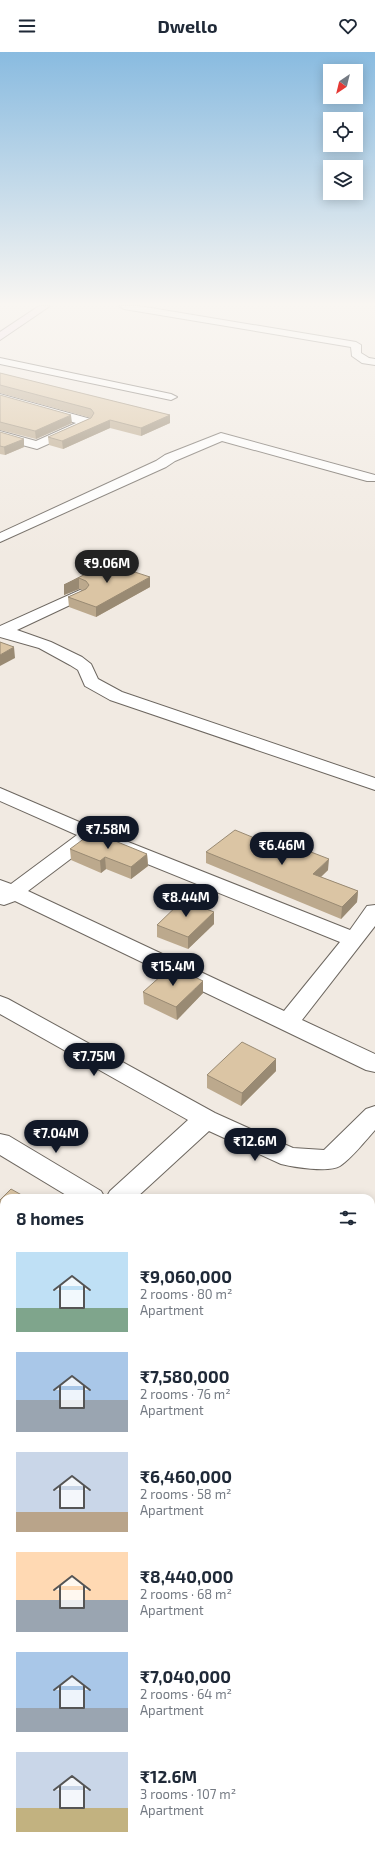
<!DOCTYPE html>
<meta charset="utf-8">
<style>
body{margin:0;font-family:"Exo 2",sans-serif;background:#f6f6f7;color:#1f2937;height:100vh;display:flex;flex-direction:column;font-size:15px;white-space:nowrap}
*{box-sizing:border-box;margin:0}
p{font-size:13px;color:#747a83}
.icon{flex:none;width:22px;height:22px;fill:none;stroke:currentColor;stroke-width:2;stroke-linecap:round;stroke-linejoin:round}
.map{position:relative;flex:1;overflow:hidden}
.panel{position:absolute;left:0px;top:1142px;width:375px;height:656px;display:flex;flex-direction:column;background:#fff;border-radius:12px 12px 0 0;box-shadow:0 2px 10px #0003}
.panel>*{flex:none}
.needle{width:26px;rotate:215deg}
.buttons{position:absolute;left:323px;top:12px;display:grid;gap:8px}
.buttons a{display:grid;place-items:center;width:40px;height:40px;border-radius:0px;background:#fff;box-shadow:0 2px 10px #0003;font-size:20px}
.price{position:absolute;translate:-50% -34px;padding:0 9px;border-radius:14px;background:#111827;color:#fff;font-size:13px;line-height:26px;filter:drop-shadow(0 1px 2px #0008)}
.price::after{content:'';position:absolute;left:50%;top:24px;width:12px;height:9px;margin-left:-6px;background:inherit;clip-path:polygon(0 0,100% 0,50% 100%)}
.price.on{background:#222;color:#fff}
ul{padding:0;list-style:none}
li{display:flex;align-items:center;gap:12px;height:100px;padding:0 16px}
li span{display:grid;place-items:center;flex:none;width:112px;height:80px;border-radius:0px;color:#555}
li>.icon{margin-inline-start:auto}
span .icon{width:48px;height:48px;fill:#fffc;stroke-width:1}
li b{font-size:17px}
h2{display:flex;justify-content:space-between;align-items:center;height:48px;padding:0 16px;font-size:17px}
header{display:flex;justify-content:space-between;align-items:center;height:52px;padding:0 16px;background:#fff;font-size:18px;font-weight:700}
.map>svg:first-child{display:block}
</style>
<header><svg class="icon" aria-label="menu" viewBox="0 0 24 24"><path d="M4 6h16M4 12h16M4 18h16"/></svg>Dwello<svg class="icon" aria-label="heart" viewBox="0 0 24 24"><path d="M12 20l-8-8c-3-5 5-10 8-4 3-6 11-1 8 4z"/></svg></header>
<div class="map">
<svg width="375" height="1798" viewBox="0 0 375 1798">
<rect width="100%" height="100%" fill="#f1eae2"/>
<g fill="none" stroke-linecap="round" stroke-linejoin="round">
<defs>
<g id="street">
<polygon points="119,254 139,254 356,290 361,293 361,301 369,306 375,307 375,313 362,311 352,304 351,295 124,257"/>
<polygon points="0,306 171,342 177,345 171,348 0,312"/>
<polygon points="0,342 91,367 93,370 91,373 37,397 0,387 0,379 36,389 76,371 0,349"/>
<polygon points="221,381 375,423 375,429 367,429 222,389 175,409 166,415 0,490 0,481 156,409 165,403"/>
<polygon points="80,538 85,540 88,543 85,546 17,578 51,590 82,605 91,612 98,627 122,640 375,726 375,738 110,648 85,634 78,618 70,613 39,596 0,585 0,574"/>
<path d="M0,736L98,778L350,878L367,854L375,853V874L302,968L375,1002V1020L366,1018L15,849L4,853L0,852V828L11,832L77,783L0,749ZM93,790L340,890L284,959L28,839Z"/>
<path d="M0,944L8,947L215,1061L293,1096L324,1098L366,1057L375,1054V1078C365,1089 352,1106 340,1114C329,1121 293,1115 281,1112L209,1079L136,1146H106L110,1139L188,1068L0,962Z"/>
<polygon points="0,1082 9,1084 101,1139 105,1146 71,1146 0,1103"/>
</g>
<g id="secondary">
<polygon points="39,254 50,254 0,288 0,280"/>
<polygon points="0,1624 4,1626 4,1663 0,1661"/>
<polygon points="0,1705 4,1707 4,1746 0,1744"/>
<polygon points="67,1794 109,1794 110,1798 68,1798"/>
<polygon points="175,1794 217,1794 218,1798 176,1798"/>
</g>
</defs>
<use href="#street" stroke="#6d6760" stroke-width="2"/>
<use href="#secondary" stroke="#6d6760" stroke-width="2"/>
<use href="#street" fill="#fff" fill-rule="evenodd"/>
<use href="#secondary" fill="#f2dcef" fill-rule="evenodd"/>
</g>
<g fill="#bca98d">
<polygon points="0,321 170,363 170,371 141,384 110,376 63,397 49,393 48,385 91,366 0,341"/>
<polygon points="0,343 72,371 36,387 0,378"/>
<polygon points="0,380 24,387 24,395 5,403 0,402"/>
<polygon points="107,511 150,535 96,565 69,555 68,545 83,538 79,537 64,543 64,533"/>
<polygon points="70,797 147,802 148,814 131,827 106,817 101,821 71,808"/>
<polygon points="206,800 328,818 321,825 358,839 357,850 341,867 206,811"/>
<polygon points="214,860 214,872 188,897 157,885 157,873"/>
<polygon points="143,940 203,941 177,968 144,952"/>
<polygon points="276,1019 241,1054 207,1036 207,1023"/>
<polygon points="4,1396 4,1469 0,1466 0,1400"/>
<polygon points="371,1685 375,1688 375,1726 374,1727 371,1724"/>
<polygon points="258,1794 276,1794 273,1798 264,1798"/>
</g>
<g fill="#998a73">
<polygon points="71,363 72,371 36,387 35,379"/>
<polygon points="170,363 170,371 141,384 141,376"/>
<polygon points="110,368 110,376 63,397 62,389"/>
<polygon points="24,387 24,395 5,403 4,395"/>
<polygon points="150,525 150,535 96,565 96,555"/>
<polygon points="79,526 79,537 64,543 64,533"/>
<polygon points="14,595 15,606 0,614 0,603"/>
<polygon points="147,802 148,814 131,827 131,815"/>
<polygon points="105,805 106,817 101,821 100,809"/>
<polygon points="329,807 328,818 312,833 313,822"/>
<polygon points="358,839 357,850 341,867 342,855"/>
<polygon points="214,860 214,872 188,897 188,885"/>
<polygon points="203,929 203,941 177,968 176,955"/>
<polygon points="276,1007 276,1019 241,1054 242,1041"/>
<polygon points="4,1216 4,1231 1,1234 0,1220"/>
<polygon points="4,1553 4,1568 0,1573 0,1558"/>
<polygon points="271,1794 276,1794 273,1798 271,1798"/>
</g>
<g fill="#dbc5a4" stroke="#998a73">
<polygon points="0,321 170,363 141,376 110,368 62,389 48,385 91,366 94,361 91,357 0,333"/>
<polygon points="0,343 71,363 35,379 0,370"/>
<polygon points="0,380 24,387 4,395 0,394"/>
<polygon points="107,511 150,525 96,555 68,545 86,537 89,533 86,529 79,526 64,533"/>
<polygon points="0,590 14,595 0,603"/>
<polygon points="235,778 291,801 298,795 329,807 313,822 358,839 342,855 206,800"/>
<polygon points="93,780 147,802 131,815 105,805 100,809 70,797"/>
<polygon points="183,848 214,860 188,885 157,873"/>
<polygon points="172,914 203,929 176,955 143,940"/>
<polygon points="242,990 276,1007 242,1041 207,1023"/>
<polygon points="11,1137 27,1146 4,1146 4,1216 0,1220 0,1148"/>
<polygon points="4,1396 4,1458 0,1455 0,1400"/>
<polygon points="4,1471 4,1553 0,1558 0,1476"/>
<polygon points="371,1685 375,1688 375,1720 371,1717"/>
<polygon points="375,1736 375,1798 340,1798 343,1794 371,1794 371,1743"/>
</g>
<linearGradient id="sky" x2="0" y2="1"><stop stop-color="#89bbe0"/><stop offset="0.5" stop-color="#f9f6f2"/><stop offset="1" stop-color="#f9f6f2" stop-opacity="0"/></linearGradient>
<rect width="375" height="505" fill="url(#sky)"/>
</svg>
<div class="buttons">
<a><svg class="needle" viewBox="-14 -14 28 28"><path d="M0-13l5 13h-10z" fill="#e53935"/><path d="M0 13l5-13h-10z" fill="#747a83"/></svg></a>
<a><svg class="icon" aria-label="locate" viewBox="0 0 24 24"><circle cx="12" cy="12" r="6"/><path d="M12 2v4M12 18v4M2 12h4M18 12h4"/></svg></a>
<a><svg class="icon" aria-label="layers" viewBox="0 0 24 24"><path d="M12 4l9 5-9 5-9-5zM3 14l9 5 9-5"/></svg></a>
</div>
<b class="price on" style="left:107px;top:532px">₹9.06M</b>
<b class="price" style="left:108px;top:798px">₹7.58M</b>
<b class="price" style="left:282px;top:814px">₹6.46M</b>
<b class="price" style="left:186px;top:866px">₹8.44M</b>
<b class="price" style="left:173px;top:935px">₹15.4M</b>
<b class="price" style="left:94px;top:1025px">₹7.75M</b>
<b class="price" style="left:56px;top:1102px">₹7.04M</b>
<b class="price" style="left:255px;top:1110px">₹12.6M</b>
<section class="panel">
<h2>8 homes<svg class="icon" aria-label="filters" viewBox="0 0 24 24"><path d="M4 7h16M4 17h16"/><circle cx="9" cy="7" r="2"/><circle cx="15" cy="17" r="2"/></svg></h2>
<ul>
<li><span style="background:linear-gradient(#bfe0f5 70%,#7fa58c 0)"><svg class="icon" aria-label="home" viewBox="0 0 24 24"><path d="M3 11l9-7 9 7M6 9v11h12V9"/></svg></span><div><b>₹9,060,000</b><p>2 rooms · 80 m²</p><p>Apartment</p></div></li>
<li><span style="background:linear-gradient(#a9c7e8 60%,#9aa5b1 0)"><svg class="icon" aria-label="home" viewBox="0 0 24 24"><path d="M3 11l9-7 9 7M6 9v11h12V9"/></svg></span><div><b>₹7,580,000</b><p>2 rooms · 76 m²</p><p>Apartment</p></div></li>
<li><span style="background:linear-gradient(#c9d6e8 75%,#b9a48a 0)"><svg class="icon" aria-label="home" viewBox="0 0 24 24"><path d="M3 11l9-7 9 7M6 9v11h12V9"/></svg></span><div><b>₹6,460,000</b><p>2 rooms · 58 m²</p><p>Apartment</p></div></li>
<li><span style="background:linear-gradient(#ffd9b3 60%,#9aa5b1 0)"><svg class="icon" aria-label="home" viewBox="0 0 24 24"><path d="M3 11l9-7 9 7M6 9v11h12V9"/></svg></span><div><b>₹8,440,000</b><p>2 rooms · 68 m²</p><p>Apartment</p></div></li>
<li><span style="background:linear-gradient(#a9c7e8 70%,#9aa5b1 0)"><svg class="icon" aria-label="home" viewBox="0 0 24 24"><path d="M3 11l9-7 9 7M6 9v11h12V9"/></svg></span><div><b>₹7,040,000</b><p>2 rooms · 64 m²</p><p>Apartment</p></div></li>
<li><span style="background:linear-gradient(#c9d6e8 70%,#c2b280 0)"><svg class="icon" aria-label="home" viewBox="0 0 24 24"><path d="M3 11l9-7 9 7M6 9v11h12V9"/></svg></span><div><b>₹12.6M</b><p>3 rooms · 107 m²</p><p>Apartment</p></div></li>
</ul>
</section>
</div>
